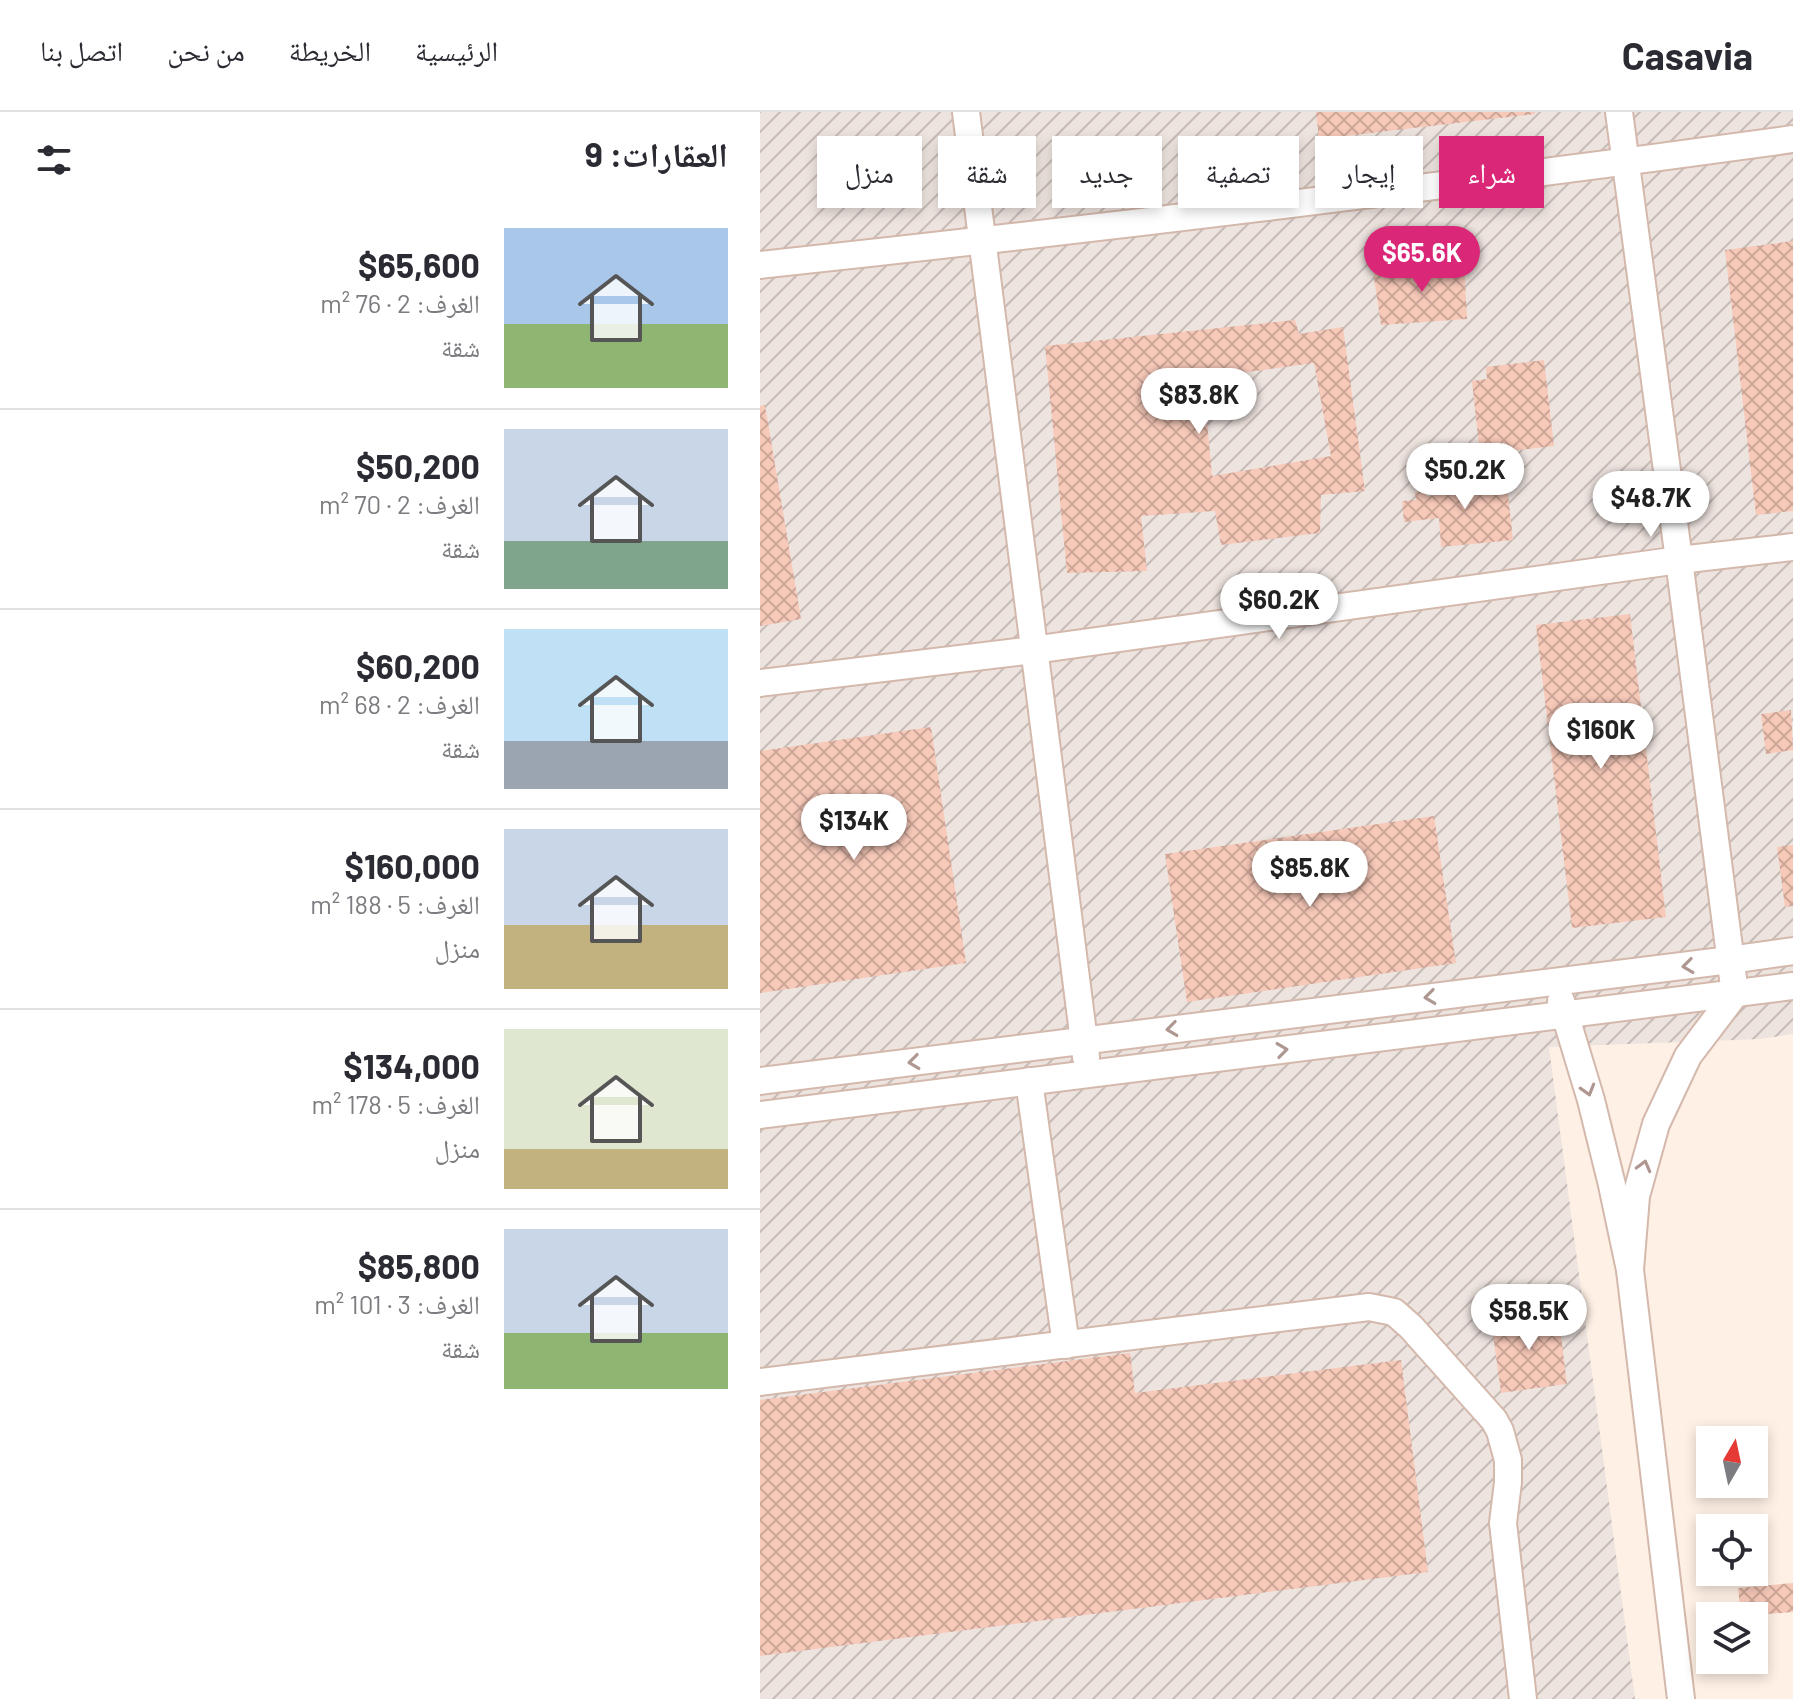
<!DOCTYPE html>
<html lang="ar">
<meta charset="utf-8">
<style>
body{margin:0;font-family:Barlow,"Noto Naskh Arabic",sans-serif;background:#f2f2f3;color:#2b2b33;direction:rtl;height:100vh;display:flex;flex-direction:column;font-size:30px;white-space:nowrap}
*{box-sizing:border-box;margin:0}
p{font-size:26px;color:#7c7c81}
.icon{flex:none;width:44px;height:44px;fill:none;stroke:currentColor;stroke-width:2;stroke-linecap:round;stroke-linejoin:round}
.map{position:relative;flex:1;overflow:hidden;direction:ltr}
.sheet{display:flex;flex-direction:column;background:#fff;width:760px}
.sheet>*{flex:none}
.guide{position:absolute;left:24px;top:24px;width:760px;height:72px;direction:rtl;display:flex;gap:16px}
.needle{width:52px;rotate:9deg}
.controls{position:absolute;left:936px;top:1314px;display:grid;gap:16px}
.controls a{display:grid;place-items:center;width:72px;height:72px;border-radius:0px;background:#fff;box-shadow:0 4px 12px #0003;font-size:40px}
.price{position:absolute;translate:-50% -68px;padding:0 18px;border-radius:28px;background:#fff;color:#222;font-size:26px;line-height:52px;filter:drop-shadow(0 2px 4px #0008)}
.price::after{content:'';position:absolute;left:50%;top:48px;width:24px;height:18px;margin-left:-12px;background:inherit;clip-path:polygon(0 0,100% 0,50% 100%)}
.price.active{background:#db2777;color:#fff}
ul{padding:0;list-style:none}
li{display:flex;align-items:center;gap:24px;height:200px;padding:0 32px}
li+li{border-top:2px solid #e1e1e2}
li span{display:grid;place-items:center;flex:none;width:224px;height:160px;border-radius:0px;color:#555}
li>.icon{margin-inline-start:auto}
span .icon{width:96px;height:96px;fill:#fffc;stroke-width:1}
li b{font-size:34px}
h2{display:flex;justify-content:space-between;align-items:center;height:96px;padding:0 32px;font-size:34px}
.chip{padding:0 28px;border-radius:0px;background:#fff;box-shadow:0 4px 12px #0003;font-size:28px;line-height:72px}
.chip.active{background:#db2777;color:#fff}
header{display:flex;align-items:center;gap:48px;box-sizing:border-box;height:112px;padding:0 40px;background:#fff;border-bottom:2px solid #e1e1e2}
header strong{font-size:38px}
nav{display:flex;gap:44px;margin-inline-start:auto;font-size:28px}
main{display:flex;flex:1;min-height:0}
.map>svg:first-child{display:block}
</style>
<header>
<strong>Casavia</strong>
<nav><a>الرئيسية</a><a>الخريطة</a><a>من نحن</a><a>اتصل بنا</a></nav>
</header>
<main>
<div class="map">
<svg width="1033" height="1587" viewBox="0 0 1033 1587">
<defs>
<pattern id="industrial-furrows" width="10" height="10" patternUnits="userSpaceOnUse" patternTransform="scale(2)"><rect width="10" height="10" fill="#eee4df"/><path d="M-1 1l2-2M0 10L10 0M9 11l2-2" fill="none" stroke="#c6bbb7"/></pattern>
<pattern id="building-cross-hatch" width="8" height="8" patternUnits="userSpaceOnUse" patternTransform="scale(2)"><rect width="8" height="8" fill="#f7c9b9"/><path d="M0 0l8 8M0 8l8-8" fill="none" stroke="#cda698"/></pattern>
</defs>
<rect width="100%" height="100%" fill="#fef0e4"/>
<polygon fill="url(#industrial-furrows)" points="0,0 1033,0 1033,922 1001,927 789,935 875,1587 0,1587"/>
<g fill="url(#building-cross-hatch)" fill-rule="evenodd">
<polygon points="556,0 775,0 775,2 559,27"/>
<polygon points="1033,129 1033,399 996,403 965,138"/>
<polygon points="704,150 707,207 621,213 613,159"/>
<path d="M535,208L539,222L583,215L605,379L561,383L560,421L461,433L455,399L381,404L387,459L307,461L285,234ZM554,251L571,344L452,364L443,266Z"/>
<polygon points="784,248 794,334 734,341 733,332 719,334 712,269 727,267 726,255"/>
<polygon points="5,293 41,507 0,514 0,294"/>
<polygon points="720,360 721,375 747,373 753,428 681,435 679,406 644,410 642,389 656,388 655,380 667,379 667,384 687,382 686,364"/>
<polygon points="870,502 906,805 812,816 776,513"/>
<polygon points="1031,598 1033,638 1006,642 1001,602"/>
<polygon points="171,615 206,851 0,881 0,639"/>
<polygon points="674,704 696,851 427,890 405,742"/>
<polygon points="1033,733 1033,794 1025,795 1017,735"/>
<polygon points="798,1200 807,1272 741,1281 731,1208"/>
<polygon points="370,1241 375,1281 641,1248 668,1460 0,1544 0,1288"/>
<polygon points="1033,1471 1033,1500 981,1504 978,1476"/>
</g>
<g fill="none" stroke-linecap="round" stroke-linejoin="round">
<defs>
<g id="minor">
<polyline points="206,0 326,945"/>
<polyline points="859,0 919,448 975,882 928,944 896,1012 876,1084 870,1158"/>
<path d="M0,153C345,116 689,74 1033,27"/>
<polyline points="0,571 273,538 919,448 1033,435"/>
<polyline points="801,889 831,988 852,1073 870,1158 921,1587"/>
<polyline points="0,969 970,848 1033,839"/>
<polyline points="269,969 306,1233"/>
<polyline points="0,1003 1033,874"/>
<polyline points="0,1270 609,1195 634,1200 651,1215 734,1308 740,1319 748,1348 748,1370 743,1411 763,1587"/>
</g>
</defs>
<use href="#minor" stroke="#d4b8ac" stroke-width="30"/>
<use href="#minor" stroke="#fff" stroke-width="26"/>
</g>
<defs><path id="oneway-chevron" d="M-2-3.5L2.5 0L-2 3.5" fill="none" stroke-width="1.6" stroke-linecap="round" stroke-linejoin="round" transform="scale(2)"/></defs>
<g stroke="#af9791">
<use href="#oneway-chevron" transform="translate(928 854) rotate(173)"/>
<use href="#oneway-chevron" transform="translate(670 885) rotate(173)"/>
<use href="#oneway-chevron" transform="translate(412 917) rotate(173)"/>
<use href="#oneway-chevron" transform="translate(522 938) rotate(-7)"/>
<use href="#oneway-chevron" transform="translate(154 950) rotate(173)"/>
<use href="#oneway-chevron" transform="translate(828 978) rotate(74)"/>
<use href="#oneway-chevron" transform="translate(884 1054) rotate(-75)"/>
</g>
</svg>
<div class="controls">
<a><svg class="needle" viewBox="-14 -14 28 28"><path d="M0-13l5 13h-10z" fill="#e53935"/><path d="M0 13l5-13h-10z" fill="#7c7c81"/></svg></a>
<a><svg class="icon" aria-label="locate" viewBox="0 0 24 24"><circle cx="12" cy="12" r="6"/><path d="M12 2v4M12 18v4M2 12h4M18 12h4"/></svg></a>
<a><svg class="icon" aria-label="layers" viewBox="0 0 24 24"><path d="M12 4l9 5-9 5-9-5zM3 14l9 5 9-5"/></svg></a>
</div>
<b class="price active" style="left:662px;top:182px">$65.6K</b>
<b class="price" style="left:439px;top:324px">$83.8K</b>
<b class="price" style="left:705px;top:399px">$50.2K</b>
<b class="price" style="left:891px;top:427px">$48.7K</b>
<b class="price" style="left:519px;top:529px">$60.2K</b>
<b class="price" style="left:841px;top:659px">$160K</b>
<b class="price" style="left:94px;top:750px">$134K</b>
<b class="price" style="left:550px;top:797px">$85.8K</b>
<b class="price" style="left:769px;top:1240px">$58.5K</b>
<div class="guide">
<a class="chip active">شراء</a>
<a class="chip">إيجار</a>
<a class="chip">تصفية</a>
<a class="chip">جديد</a>
<a class="chip">شقة</a>
<a class="chip">منزل</a>
</div>
</div>
<section class="sheet">
<h2>العقارات: 9<svg class="icon" aria-label="filters" viewBox="0 0 24 24"><path d="M4 7h16M4 17h16"/><circle cx="9" cy="7" r="2"/><circle cx="15" cy="17" r="2"/></svg></h2>
<ul>
<li><span style="background:linear-gradient(#a9c7e8 60%,#8fb573 0)"><svg class="icon" aria-label="home" viewBox="0 0 24 24"><path d="M3 11l9-7 9 7M6 9v11h12V9"/></svg></span><div><b>$65,600</b><p>الغرف: 2 · 76 m²</p><p>شقة</p></div></li>
<li><span style="background:linear-gradient(#c9d6e8 70%,#7fa58c 0)"><svg class="icon" aria-label="home" viewBox="0 0 24 24"><path d="M3 11l9-7 9 7M6 9v11h12V9"/></svg></span><div><b>$50,200</b><p>الغرف: 2 · 70 m²</p><p>شقة</p></div></li>
<li><span style="background:linear-gradient(#bfe0f5 70%,#9aa5b1 0)"><svg class="icon" aria-label="home" viewBox="0 0 24 24"><path d="M3 11l9-7 9 7M6 9v11h12V9"/></svg></span><div><b>$60,200</b><p>الغرف: 2 · 68 m²</p><p>شقة</p></div></li>
<li><span style="background:linear-gradient(#c9d6e8 60%,#c2b280 0)"><svg class="icon" aria-label="home" viewBox="0 0 24 24"><path d="M3 11l9-7 9 7M6 9v11h12V9"/></svg></span><div><b>$160,000</b><p>الغرف: 5 · 188 m²</p><p>منزل</p></div></li>
<li><span style="background:linear-gradient(#dfe7d0 75%,#c2b280 0)"><svg class="icon" aria-label="home" viewBox="0 0 24 24"><path d="M3 11l9-7 9 7M6 9v11h12V9"/></svg></span><div><b>$134,000</b><p>الغرف: 5 · 178 m²</p><p>منزل</p></div></li>
<li><span style="background:linear-gradient(#c9d6e8 65%,#8fb573 0)"><svg class="icon" aria-label="home" viewBox="0 0 24 24"><path d="M3 11l9-7 9 7M6 9v11h12V9"/></svg></span><div><b>$85,800</b><p>الغرف: 3 · 101 m²</p><p>شقة</p></div></li>
</ul>
</section>
</main>
